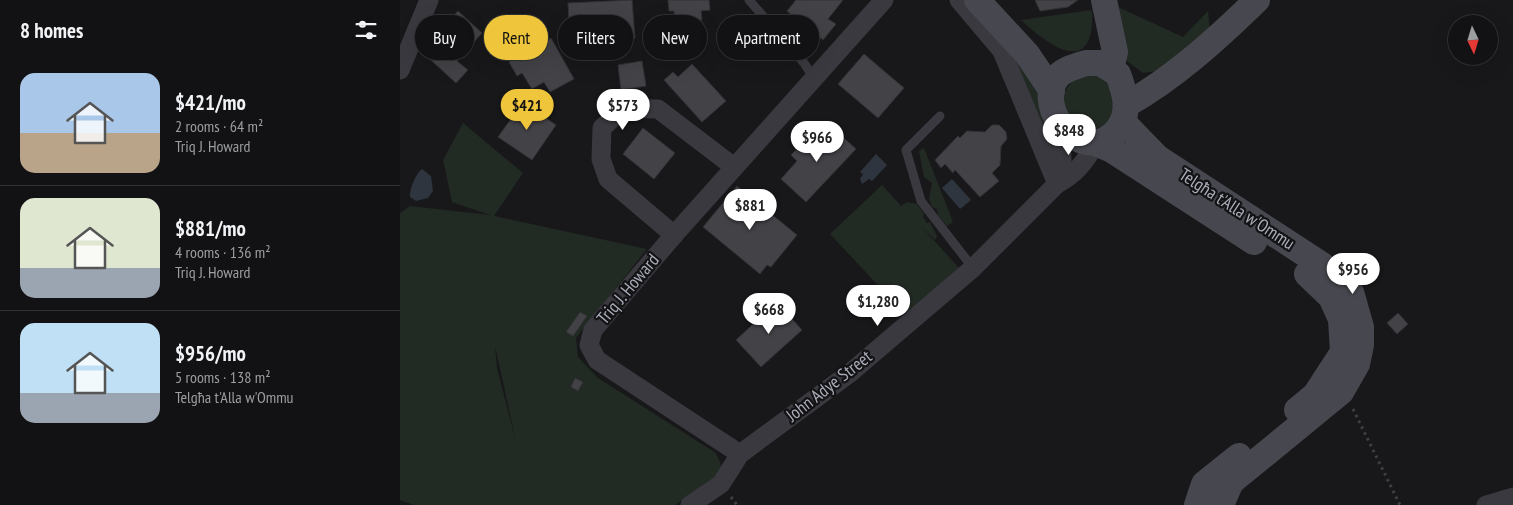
<!DOCTYPE html>
<meta charset="utf-8">
<style>
body{margin:0;font-family:"PT Sans Narrow",sans-serif;background:#1b1b1d;color:#f1f3f6;height:100vh;display:flex;flex-direction:column;font-size:19px;white-space:nowrap}
*{box-sizing:border-box;margin:0}
p{font-size:16px;color:#9c9ea0}
.icon{flex:none;width:28px;height:28px;fill:none;stroke:currentColor;stroke-width:2;stroke-linecap:round;stroke-linejoin:round}
.map{position:relative;flex:1;overflow:hidden}
.panel{display:flex;flex-direction:column;background:#121214;width:400px}
.panel>*{flex:none}
.banner{position:absolute;left:15px;top:15px;width:475px;height:45px;display:flex;gap:10px}
.needle{width:32px;rotate:176deg}
.tools{position:absolute;left:1048px;top:15px;display:grid;gap:10px}
.tools a{display:grid;place-items:center;width:50px;height:50px;border-radius:50%;background:#121214;box-shadow:0 5px 20px #0002,0 0 0 1px #313234;font-size:25px}
.price{position:absolute;translate:-50% -42px;padding:0 11px;border-radius:18px;background:#fff;color:#222;font-size:16px;line-height:32px;filter:drop-shadow(0 1px 2px #0008)}
.price::after{content:'';position:absolute;left:50%;top:30px;width:15px;height:11px;margin-left:-8px;background:inherit;clip-path:polygon(0 0,100% 0,50% 100%)}
.price.selected{background:#efc53b;color:#111}
ul{padding:0;list-style:none}
li{display:flex;align-items:center;gap:15px;height:125px;padding:0 20px}
li+li{border-top:1px solid #313234}
li span{display:grid;place-items:center;flex:none;width:140px;height:100px;border-radius:15px;color:#555}
li>.icon{margin-inline-start:auto}
span .icon{width:60px;height:60px;fill:#fffc;stroke-width:1}
li b{font-size:21px}
h2{display:flex;justify-content:space-between;align-items:center;height:60px;padding:0 20px;font-size:21px}
.chip{padding:0 18px;border-radius:22px;background:#121214;box-shadow:0 5px 20px #0002,0 0 0 1px #313234;font-size:18px;line-height:45px}
.chip.selected{background:#efc53b;color:#111}
main{display:flex;flex:1;min-height:0}
.map>svg:first-child{display:block}
</style>
<main>
<section class="panel">
<h2>8 homes<svg class="icon" aria-label="filters" viewBox="0 0 24 24"><path d="M4 7h16M4 17h16"/><circle cx="9" cy="7" r="2"/><circle cx="15" cy="17" r="2"/></svg></h2>
<ul>
<li><span style="background:linear-gradient(#a9c7e8 60%,#b9a48a 0)"><svg class="icon" aria-label="home" viewBox="0 0 24 24"><path d="M3 11l9-7 9 7M6 9v11h12V9"/></svg></span><div><b>$421/mo</b><p>2 rooms · 64 m²</p><p>Triq J. Howard</p></div></li>
<li><span style="background:linear-gradient(#dfe7d0 70%,#9aa5b1 0)"><svg class="icon" aria-label="home" viewBox="0 0 24 24"><path d="M3 11l9-7 9 7M6 9v11h12V9"/></svg></span><div><b>$881/mo</b><p>4 rooms · 136 m²</p><p>Triq J. Howard</p></div></li>
<li><span style="background:linear-gradient(#bfe0f5 70%,#9aa5b1 0)"><svg class="icon" aria-label="home" viewBox="0 0 24 24"><path d="M3 11l9-7 9 7M6 9v11h12V9"/></svg></span><div><b>$956/mo</b><p>5 rooms · 138 m²</p><p>Telgħa t'Alla w'Ommu</p></div></li>
</ul>
</section>
<div class="map">
<svg width="1113" height="505" viewBox="0 0 1113 505">
<rect width="100%" height="100%" fill="#18181a"/>
<g fill="#222a24" fill-rule="evenodd">
<polygon points="718,7 783,37 808,11 810,32 764,70 743,73 723,58"/>
<path d="M692,10C695,79 650,47 621,20Z"/>
<polygon points="607,47 640,81 643,115 659,153 657,167"/>
<circle cx="690" cy="102" r="27"/>
<path d="M63,123L123,173L94,216L247,249L176,338L178,357L198,378L316,453L324,472L290,496L275,505H14L0,500V213L10,206L90,215L52,202L43,160ZM95,346L115,437V438L97,368Z"/>
<polygon points="524,148 553,222 547,226 538,215 537,209 532,207 529,199 532,183 524,177 519,151"/>
<polygon points="482,185 501,206 507,202 517,204 524,214 523,217 527,223 530,222 537,236 535,240 520,225 559,268 505,314 430,234"/>
</g>
<g fill="#2e353e">
<polygon points="476,154 487,165 472,181 469,179 462,184 460,179 463,174 460,172"/>
<path d="M22,169L31,176L33,191L28,198L16,201L10,197C9,190 16,173 22,169Z"/>
<polygon points="552,179 571,200 560,209 542,188"/>
</g>
<g fill="#424247" stroke="#323236">
<polygon points="232,0 235,38 187,41 187,33 177,34 176,23 169,23 168,3"/>
<polygon points="268,0 309,0 310,10 301,11 302,20 290,20 290,26 275,27 274,11 269,11"/>
<polygon points="396,0 443,0 428,19 436,24 423,40 387,11"/>
<polygon points="635,0 678,0 668,7 640,11"/>
<polygon points="58,11 82,33 57,61 68,70 56,83 21,51"/>
<polygon points="258,25 275,33 263,57 247,50"/>
<polygon points="151,38 174,79 150,92 144,82 132,89 122,73 117,76 109,62"/>
<polygon points="464,54 504,88 478,118 438,84"/>
<polygon points="242,61 246,86 221,90 218,65"/>
<polygon points="292,64 326,101 302,122 264,80 273,72 278,77"/>
<polygon points="123,102 156,125 132,160 98,137"/>
<polygon points="592,125 599,125 606,132 607,139 601,146 600,165 592,173 599,181 580,197 555,170 553,173 545,164 541,168 535,160 558,136 560,138 567,131 585,132"/>
<polygon points="243,128 275,153 254,179 223,154"/>
<polygon points="434,129 456,149 406,202 381,179 397,161 391,155 406,139 411,144 423,132 428,136"/>
<polygon points="337,186 397,235 371,267 367,265 360,274 303,227"/>
<polygon points="377,302 402,330 361,367 336,340"/>
<polygon points="180,312 187,316 173,336 166,332"/>
<polygon points="998,313 1008,324 997,334 987,323"/>
<polygon points="175,378 183,382 178,391 171,387"/>
</g>
<g fill="none" stroke-linecap="round" stroke-linejoin="round">
<g stroke="#3f4046" stroke-width="3" stroke-dasharray="2.5 4" stroke-linecap="butt">
<polyline points="953,409 1000,505"/>
<polyline points="331,497 337,505"/>
</g>
<g stroke="#39393f" stroke-width="9">
<polyline points="349,0 404,63 413,77"/>
<polyline points="540,116 506,150 521,201 573,268"/>
</g>
<g stroke="#39393f" stroke-width="19">
<polyline points="559,0 602,51 657,184"/>
<polyline points="0,70 29,0"/>
<polyline points="657,184 662,162 661,125"/>
<polyline points="274,235 208,179 201,159 202,128 223,108 258,109 334,167"/>
<polyline points="340,454 197,360 189,345 193,330 274,235 484,0"/>
<path d="M290,505L321,484L340,454L450,373L573,268L657,184C676,174 685,162 696,143"/>
<polyline points="1086,505 1113,497"/>
</g>
<g stroke="#47484f" stroke-width="26">
<polyline points="577,0 627,54 652,91"/>
<polyline points="704,0 715,52 711,69"/>
<path d="M686,63H700L718,74C725,93 731,112 718,129C685,170 631,108 658,76C665,69 676,66 686,63Z"/>
<path d="M726,105C774,78 817,39 857,0"/>
<polyline points="723,122 758,158 922,265 951,292 961,327 961,345 957,364 941,392 831,482 821,505"/>
<polyline points="696,143 712,150 854,242"/>
<polyline points="897,410 915,395 943,352 941,319 931,297 907,274"/>
<polyline points="797,505 804,484 839,456"/>
</g>
</g>
<g text-anchor="middle" stroke-width="4.5" stroke-linejoin="round" paint-order="stroke">
<g font-size="18" fill="#aaadb9" stroke="#131315">
<text transform="translate(837 209) rotate(33)" y="6">Telgħa t'Alla w'Ommu</text>
<text transform="translate(228 289) rotate(-50)" y="6">Triq J. Howard</text>
<text transform="translate(429 386) rotate(-38)" y="6">John Adye Street</text>
</g>
</g>
</svg>
<div class="tools">
<a><svg class="needle" viewBox="-14 -14 28 28"><path d="M0-13l5 13h-10z" fill="#e53935"/><path d="M0 13l5-13h-10z" fill="#9c9ea0"/></svg></a>
</div>
<b class="price selected" style="left:127px;top:131px">$421</b>
<b class="price" style="left:223px;top:131px">$573</b>
<b class="price" style="left:669px;top:156px">$848</b>
<b class="price" style="left:417px;top:163px">$966</b>
<b class="price" style="left:350px;top:231px">$881</b>
<b class="price" style="left:953px;top:295px">$956</b>
<b class="price" style="left:478px;top:327px">$1,280</b>
<b class="price" style="left:369px;top:335px">$668</b>
<div class="banner">
<a class="chip">Buy</a>
<a class="chip selected">Rent</a>
<a class="chip">Filters</a>
<a class="chip">New</a>
<a class="chip">Apartment</a>
</div>
</div>
</main>
